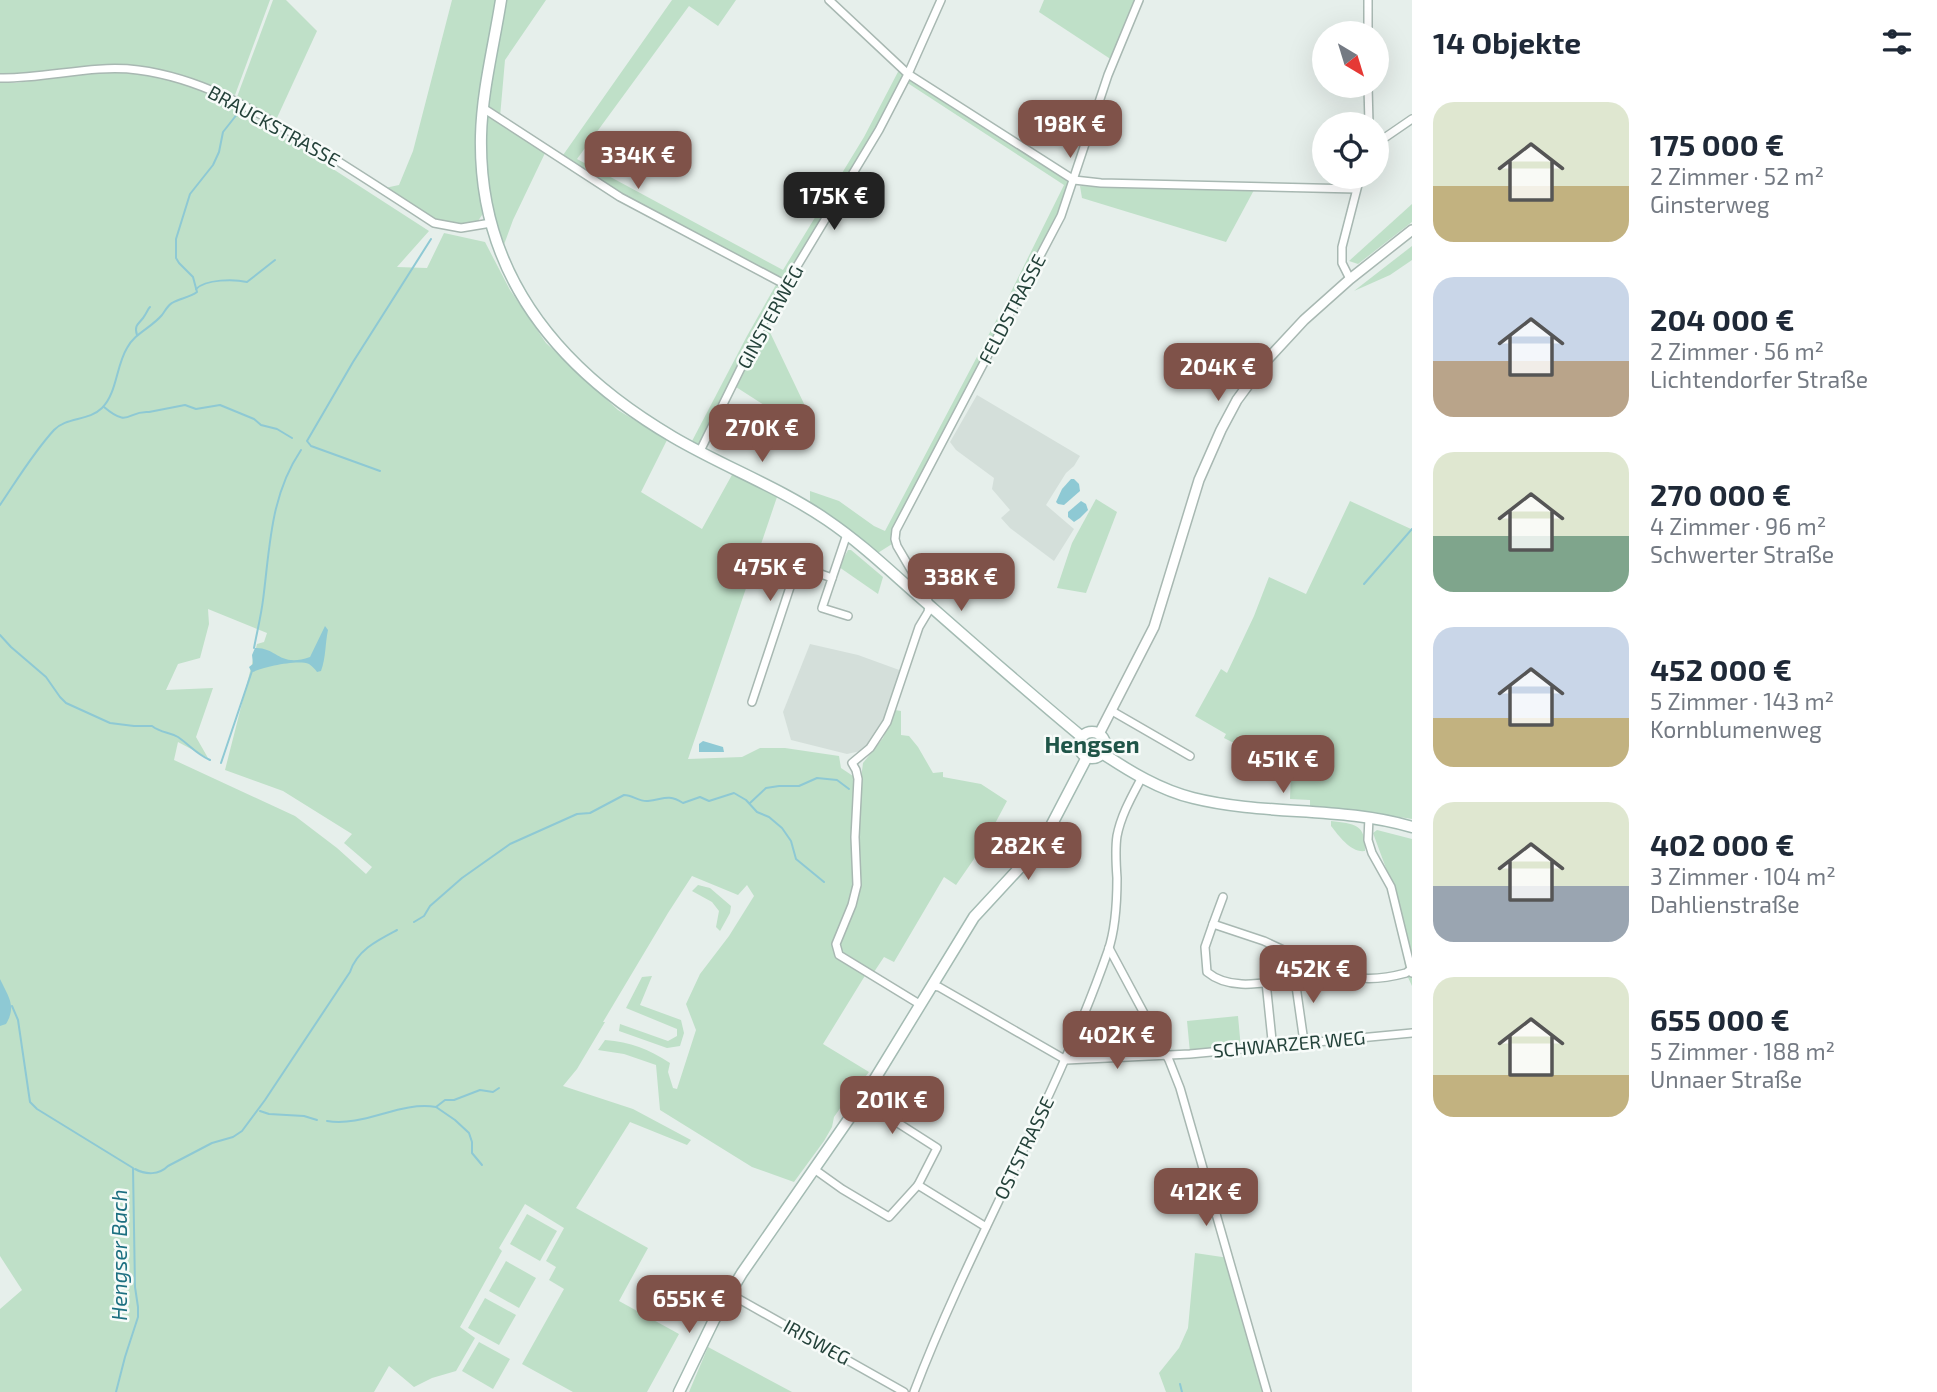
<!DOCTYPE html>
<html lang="de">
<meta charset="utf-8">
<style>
body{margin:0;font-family:"Exo 2",sans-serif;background:#f2f2f3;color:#1f2937;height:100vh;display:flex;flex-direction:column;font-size:26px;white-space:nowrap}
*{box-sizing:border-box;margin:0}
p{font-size:23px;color:#747a83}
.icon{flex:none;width:38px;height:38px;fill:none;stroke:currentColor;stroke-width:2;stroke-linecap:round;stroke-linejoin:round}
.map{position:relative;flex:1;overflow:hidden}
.panel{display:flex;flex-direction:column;background:#fff;width:525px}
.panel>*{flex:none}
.needle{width:46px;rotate:142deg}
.tools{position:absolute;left:1312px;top:21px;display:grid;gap:14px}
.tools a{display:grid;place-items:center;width:77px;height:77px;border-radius:50%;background:#fff;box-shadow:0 7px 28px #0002;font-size:35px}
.price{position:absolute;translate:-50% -60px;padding:0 16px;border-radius:14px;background:#7f5249;color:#fff;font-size:23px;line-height:46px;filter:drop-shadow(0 2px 4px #0008)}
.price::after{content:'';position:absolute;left:50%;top:42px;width:21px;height:16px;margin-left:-10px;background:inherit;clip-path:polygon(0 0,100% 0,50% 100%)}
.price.current{background:#222;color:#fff}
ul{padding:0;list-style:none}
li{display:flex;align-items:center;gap:21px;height:175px;padding:0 21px}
li span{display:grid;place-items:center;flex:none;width:196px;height:140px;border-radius:21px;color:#555}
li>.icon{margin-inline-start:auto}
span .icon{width:84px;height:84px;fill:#fffc;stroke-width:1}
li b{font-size:30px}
h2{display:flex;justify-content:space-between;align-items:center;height:84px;padding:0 21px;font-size:30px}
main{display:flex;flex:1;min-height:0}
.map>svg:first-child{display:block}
</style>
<main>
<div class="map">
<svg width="1412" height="1392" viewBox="0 0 1412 1392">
<rect width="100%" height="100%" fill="#e6efeb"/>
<g fill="#d4dfda">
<polygon points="977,395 1080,456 1074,466 1066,473 1046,505 1074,529 1054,561 1010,528 1001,518 1010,510 992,489 994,478 956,450 950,442"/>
<polygon points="810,644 858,655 902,671 885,721 865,750 847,754 791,740 783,712"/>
</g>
<g fill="#bfe0c8" fill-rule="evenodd">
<polygon points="0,0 270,0 235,95 195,80 138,68 0,75"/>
<polygon points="273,0 286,0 317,31 276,120 237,97"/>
<polygon points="452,0 498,0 478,161 484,212 478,221 463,224 442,223 385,188 399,185 413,151"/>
<polygon points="503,0 546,0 505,60 500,117 486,108"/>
<polygon points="672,0 736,0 718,26 689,6 577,159 783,270 864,137 900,68 904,75 878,128 789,277 785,280 779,279 620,195 561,158"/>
<polygon points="1044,0 1136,0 1112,60 1039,12"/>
<path d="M95,71L138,73L193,85L234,105L429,231L397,267L427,268L444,233L485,242L510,290L546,343L618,410L667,440L641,492L702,529L733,473L777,497L688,759L742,757L760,748H785L839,756L841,768L853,776L855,780L861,779L863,763L883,738L895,710L901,711V735L909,736L918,747L933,773L943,772V777L981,784L1007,801L983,846L956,885L944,877L894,962L884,957L874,972L866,974L823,1044L869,1072L862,1081L860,1080L834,1117L832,1127L824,1141L794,1182L752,1167L660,1110L656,1065L624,1054L598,1050L605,1040C631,1042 648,1049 670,1063L668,1072L673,1088L677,1089L696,1030L686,1004L700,974L729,936L754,896L747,885L738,895L692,876L668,913L603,1022H605L577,1069L563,1086L633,1109L691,1140L687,1145L630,1122L576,1208L648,1248L619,1301L679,1334L647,1392H573L522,1364L564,1289L549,1280L556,1267L546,1261L564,1228L525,1204L499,1248L502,1251L460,1327L475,1338L456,1371L432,1378L414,1387L389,1366L374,1392H0V1309L22,1290L0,1256V82L16,83ZM208,609L267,633L264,642L257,644L225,770L283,791L352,834L344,843L372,867L366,874L337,848L295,816L174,760L178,742L208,758L196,737L213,688L166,690L178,664L200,658L209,624Z"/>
<polygon points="909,80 913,81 1068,179 1069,181 1058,216 891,532 892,544 873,556 810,509 810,491 839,501 874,526 885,531 1007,300 1064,185 906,82"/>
<polygon points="486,111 546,151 513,220 502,250 483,158"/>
<polygon points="1080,186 1254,190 1226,242 1082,198"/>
<polygon points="1412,204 1412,222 1358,264 1349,261"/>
<polygon points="1412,246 1412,260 1390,275 1354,291"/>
<polygon points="777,283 780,286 780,290 700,447 691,443 747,336"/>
<polygon points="766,324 806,408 790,438 772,428 781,411 766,404 764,405 736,387"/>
<polygon points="1096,499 1117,512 1086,593 1057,588 1072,543"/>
<polygon points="1350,501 1411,529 1412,528 1412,819 1368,812 1310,807 1310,800 1290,799 1291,772 1224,738 1226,734 1195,716 1221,669 1227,673 1254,616 1269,577 1306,594"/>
<polygon points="848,550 851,550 883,577 878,594 839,567"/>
<path d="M1331,821C1354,824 1366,823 1365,851C1351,853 1339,836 1331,826Z"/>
<polygon points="1377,830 1412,839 1412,986 1406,973 1394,890 1373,833"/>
<polygon points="698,885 710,888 731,906 730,913 720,931 716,927 719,911 712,902 692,891"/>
<polygon points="652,976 640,1005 681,1020 684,1033 680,1046 667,1048 619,1031 620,1024 668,1041 677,1036 677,1029 626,1008 642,977"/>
<polygon points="1238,1016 1241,1049 1190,1053 1187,1021"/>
<polygon points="527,1214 557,1231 540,1261 510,1244"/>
<polygon points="1195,1253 1229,1258 1267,1392 1166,1392 1159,1373 1179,1348 1188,1328"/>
<polygon points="506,1261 536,1278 519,1308 489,1291"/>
<polygon points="485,1298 516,1315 499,1345 468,1328"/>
<polygon points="479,1342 510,1359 493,1389 462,1371"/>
<polygon points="708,1347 792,1392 689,1392"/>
</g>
<g fill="#8ec9d4">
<polygon points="1071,479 1074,479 1079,484 1080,491 1064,505 1058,504 1056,502 1062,489"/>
<polygon points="1081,501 1086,504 1088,510 1080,518 1074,522 1068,517 1068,512"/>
<path d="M325,626L328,630C325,644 326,658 321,671L317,672C315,669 312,666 309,664C298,659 263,667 253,672L251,671L249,667L253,664L252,655L255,648C277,647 279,668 310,657Z"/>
<polygon points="703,741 723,747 724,752 699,752 699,744"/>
<path d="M0,979C8,996 17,1006 6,1024L0,1026Z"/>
</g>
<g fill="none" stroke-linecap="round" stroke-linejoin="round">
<g stroke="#8ec9d4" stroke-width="2">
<path d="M196,289C206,279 234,279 247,282L275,260"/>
<path d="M137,335C133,324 141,323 145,315C147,312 148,309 150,307"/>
<path d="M104,407C130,429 127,410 149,412L185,405L196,409L220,405L254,419L261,425L277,429L292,438"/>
<polyline points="380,471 311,446 307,441 353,362 431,239"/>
<path d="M0,505C17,480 33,453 54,430C66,417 89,421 102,408C117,393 116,366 127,348C135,333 151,328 162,315C165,311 168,305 172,303C180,298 189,298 197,292L193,277L179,263L176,258V239L190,194L213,165L219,152L223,132L238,113"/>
<polyline points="1364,584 1412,529"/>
<path d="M0,635L11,647L46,677L60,697L66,703L110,723L134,726H152C161,733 169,732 178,737C191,746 195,753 210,760"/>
<path d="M254,648C257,632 261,616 263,600C270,547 270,496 301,450"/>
<polyline points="221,763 252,671"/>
<polyline points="750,803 766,788 779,786 799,786 817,778 837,780 849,789"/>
<path d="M414,922L424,916L430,906L462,878L510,844L577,814L590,813L624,795C633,795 639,802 648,801C663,800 667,793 683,803L700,797L709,801L734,793L746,800L757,812L769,817L782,828L791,841L796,859L824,882"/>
<polyline points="12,1006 18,1020 30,1102 37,1109 133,1168 135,1287 138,1307 138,1317 125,1357 116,1392"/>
<polyline points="436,1107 455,1120 469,1133 472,1142 472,1153 482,1165"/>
<polyline points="260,1111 269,1114 304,1116 317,1120"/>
<path d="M327,1121C365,1127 399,1101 436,1107L445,1100H454L480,1090L493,1092L499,1088"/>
<path d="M135,1169C146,1175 159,1175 168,1166L212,1143L233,1137L242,1131L265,1100L350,972C357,950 378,940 397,930"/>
<polyline points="1180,1384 1182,1392"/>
</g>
<defs>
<g id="minor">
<polyline points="829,0 908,74 1074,180 1101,183 1356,189"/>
<polyline points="1368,33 1368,0"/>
<path d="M0,78C46,79 92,64 138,70C200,78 251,108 304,140C348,167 391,195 434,223L461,228L491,223"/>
<polyline points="1368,86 1369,124"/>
<polyline points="483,108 620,197 786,285"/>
<polyline points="1377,143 1412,119"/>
<polyline points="1350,279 1342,263 1342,247 1360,177"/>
<polyline points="700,451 764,321 879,130 908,74 941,0"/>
<polyline points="847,534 822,608 848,616"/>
<polyline points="752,702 796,569 804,568 832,578"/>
<polyline points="1112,711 1190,756"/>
<polyline points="1369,817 1368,840 1372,853 1391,887 1412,973"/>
<polyline points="1213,924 1223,897"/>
<polyline points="1109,948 1169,1060 1180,1088 1267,1392"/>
<path d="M1305,960L1264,941L1213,924L1205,947L1207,972C1231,992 1267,982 1295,979L1305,960C1343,978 1365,984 1406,973L1410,970"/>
<polyline points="1295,979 1303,1035"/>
<polyline points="1266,982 1272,1040"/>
<polyline points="933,986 939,987 1066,1060 1190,1054 1412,1033"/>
<polyline points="916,1002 839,955 836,944 852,905 857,885 855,837 858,779 856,770 852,763 870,748 887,722 919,627 928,612 929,606 927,597 897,546 895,539 896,530 1061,216 1108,75 1139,0"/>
<polyline points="814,1169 842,1189 889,1217 918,1185 937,1148 862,1100"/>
<polyline points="918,1185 986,1227"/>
<polyline points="730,1294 904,1392"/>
<path d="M914,1392C971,1242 1055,1103 1108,951C1116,928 1117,902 1117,878C1116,864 1115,849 1117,836C1121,815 1132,796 1142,777"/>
</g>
<polyline id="tertiary" points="1099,734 1154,627 1199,480 1221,430 1237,400 1265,362 1304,320 1350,279 1412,230"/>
<g id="secondary">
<path d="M501,0C494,45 482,91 481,136C478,275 559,370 673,437C724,467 779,487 827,520C864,545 895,576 929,605C979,649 1030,694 1082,737"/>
<circle cx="1092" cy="745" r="13"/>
<path d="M1102,753C1129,771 1160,790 1193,798C1265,816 1341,806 1412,827"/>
<polyline points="679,1392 714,1320 742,1273 862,1100 974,917 1024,863 1051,826 1087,757"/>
</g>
</defs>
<use href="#minor" stroke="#a8b8b2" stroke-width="10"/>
<use href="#tertiary" stroke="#a8b8b2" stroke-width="12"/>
<use href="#secondary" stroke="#a4bbb3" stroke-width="13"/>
<use href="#minor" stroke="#fff" stroke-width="7"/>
<use href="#tertiary" stroke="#fff" stroke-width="9"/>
<use href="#secondary" stroke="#fff" stroke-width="10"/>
</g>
<g text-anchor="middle" stroke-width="5" stroke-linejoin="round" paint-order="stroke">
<g font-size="19" fill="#24423a" stroke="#f7fbf9">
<text transform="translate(274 126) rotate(29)" y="7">BRAUCKSTRASSE</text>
<text transform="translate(1012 309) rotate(-62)" y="7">FELDSTRASSE</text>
<text transform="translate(770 317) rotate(-61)" y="7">GINSTERWEG</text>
<text transform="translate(1289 1044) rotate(-5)" y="7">SCHWARZER WEG</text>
<text transform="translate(1024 1148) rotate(-64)" y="7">OSTSTRASSE</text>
<text transform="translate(817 1342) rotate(29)" y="7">IRISWEG</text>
</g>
<g font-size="21" font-style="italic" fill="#1c6f80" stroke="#f7fbf9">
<text transform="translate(120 1255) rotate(-90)" y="7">Hengser Bach</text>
</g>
<g font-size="23" font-weight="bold" fill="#1f5548" stroke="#f7fbf9">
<text x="1092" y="753">Hengsen</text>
</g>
</g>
</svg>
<div class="tools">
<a><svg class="needle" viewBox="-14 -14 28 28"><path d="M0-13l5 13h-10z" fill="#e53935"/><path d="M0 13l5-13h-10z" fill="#747a83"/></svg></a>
<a><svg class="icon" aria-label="locate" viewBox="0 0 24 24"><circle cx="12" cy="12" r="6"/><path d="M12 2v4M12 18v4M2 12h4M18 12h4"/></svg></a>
</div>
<b class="price" style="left:1070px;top:160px">198K €</b>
<b class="price" style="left:638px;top:191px">334K €</b>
<b class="price current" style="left:834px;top:232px">175K €</b>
<b class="price" style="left:1218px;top:403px">204K €</b>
<b class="price" style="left:762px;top:464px">270K €</b>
<b class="price" style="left:770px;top:603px">475K €</b>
<b class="price" style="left:961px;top:613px">338K €</b>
<b class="price" style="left:1283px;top:795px">451K €</b>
<b class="price" style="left:1028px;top:882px">282K €</b>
<b class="price" style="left:1313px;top:1005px">452K €</b>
<b class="price" style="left:1117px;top:1071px">402K €</b>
<b class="price" style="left:892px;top:1136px">201K €</b>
<b class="price" style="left:1206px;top:1228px">412K €</b>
<b class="price" style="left:689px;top:1335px">655K €</b>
</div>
<section class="panel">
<h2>14 Objekte<svg class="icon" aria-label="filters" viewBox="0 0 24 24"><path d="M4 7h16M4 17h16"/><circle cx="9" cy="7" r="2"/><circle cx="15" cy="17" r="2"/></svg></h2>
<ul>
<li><span style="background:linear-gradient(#dfe7d0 60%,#c2b280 0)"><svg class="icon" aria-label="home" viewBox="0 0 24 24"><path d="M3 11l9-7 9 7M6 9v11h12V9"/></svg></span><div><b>175 000 €</b><p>2 Zimmer · 52 m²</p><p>Ginsterweg</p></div></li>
<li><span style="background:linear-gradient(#c9d6e8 60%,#b9a48a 0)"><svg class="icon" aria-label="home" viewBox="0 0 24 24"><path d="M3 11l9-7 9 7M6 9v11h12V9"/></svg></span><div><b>204 000 €</b><p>2 Zimmer · 56 m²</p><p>Lichtendorfer Straße</p></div></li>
<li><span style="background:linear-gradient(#dfe7d0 60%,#7fa58c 0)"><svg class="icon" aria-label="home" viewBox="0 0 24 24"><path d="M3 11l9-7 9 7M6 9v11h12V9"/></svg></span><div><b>270 000 €</b><p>4 Zimmer · 96 m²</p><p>Schwerter Straße</p></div></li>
<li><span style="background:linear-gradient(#c9d6e8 65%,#c2b280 0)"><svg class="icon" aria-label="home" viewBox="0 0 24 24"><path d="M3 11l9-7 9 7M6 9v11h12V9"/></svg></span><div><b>452 000 €</b><p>5 Zimmer · 143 m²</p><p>Kornblumenweg</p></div></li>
<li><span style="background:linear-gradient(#dfe7d0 60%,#9aa5b1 0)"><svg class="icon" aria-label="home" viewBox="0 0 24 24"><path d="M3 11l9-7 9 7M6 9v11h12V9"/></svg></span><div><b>402 000 €</b><p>3 Zimmer · 104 m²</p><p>Dahlienstraße</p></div></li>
<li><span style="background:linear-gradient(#dfe7d0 70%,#c2b280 0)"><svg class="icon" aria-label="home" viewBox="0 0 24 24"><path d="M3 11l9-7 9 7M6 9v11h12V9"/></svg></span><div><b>655 000 €</b><p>5 Zimmer · 188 m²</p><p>Unnaer Straße</p></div></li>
</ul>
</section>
</main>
